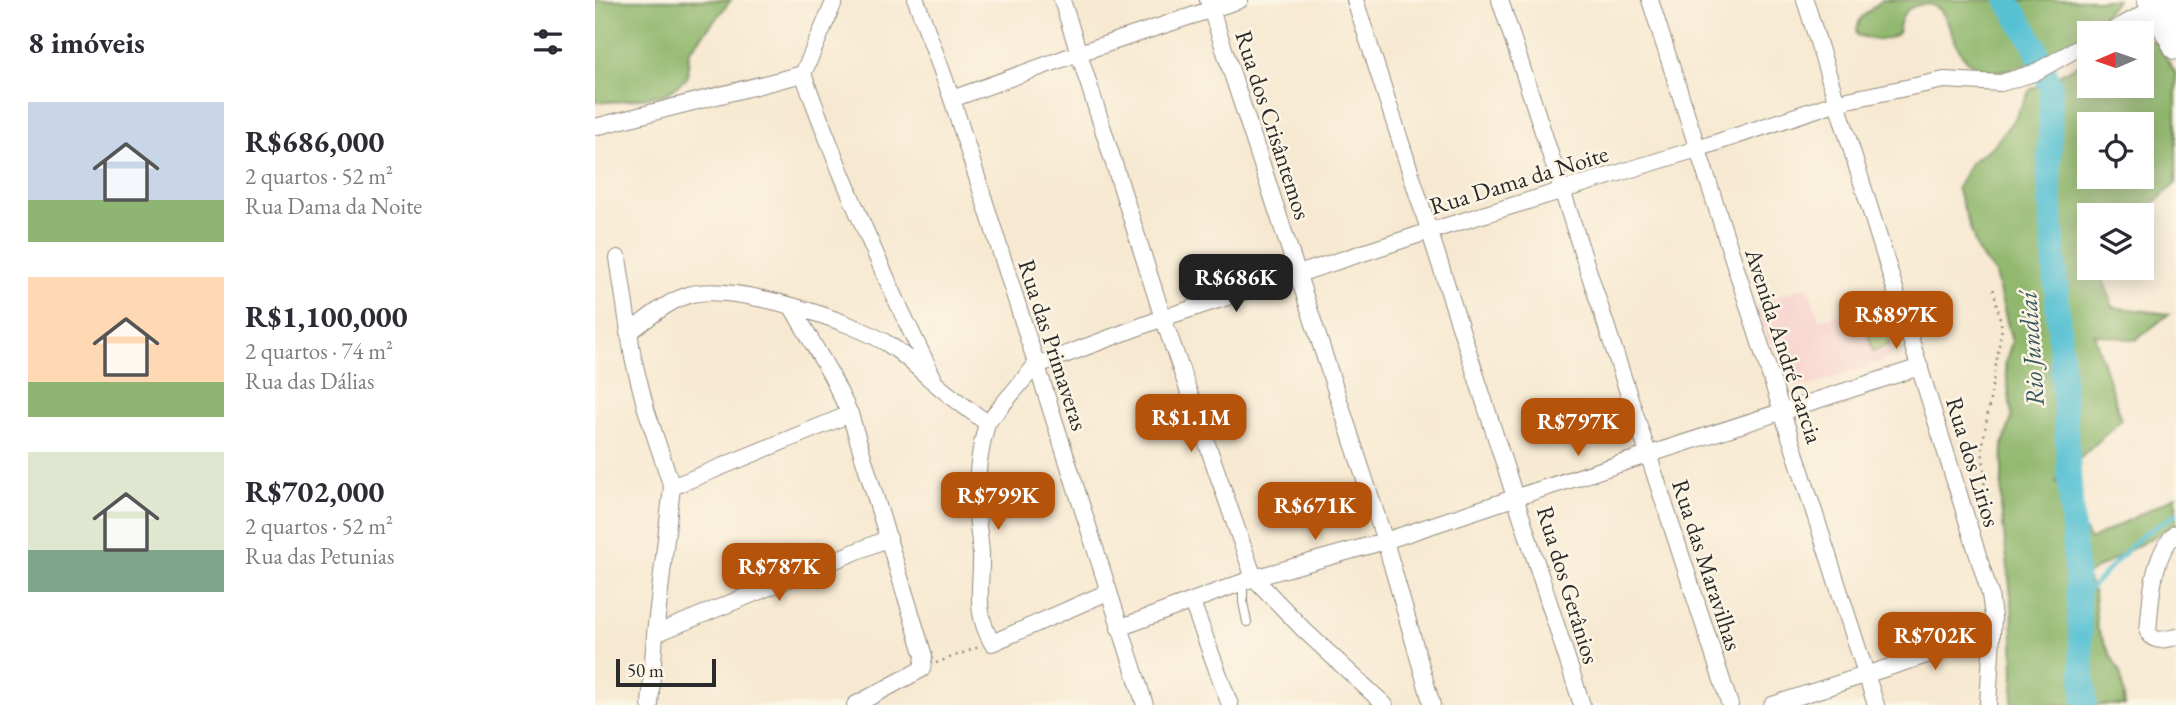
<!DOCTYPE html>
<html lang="pt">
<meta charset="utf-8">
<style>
body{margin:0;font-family:"EB Garamond",serif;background:#f2f2f3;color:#2b2b33;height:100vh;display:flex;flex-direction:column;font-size:26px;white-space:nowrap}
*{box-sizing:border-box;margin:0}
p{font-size:23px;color:#7c7c81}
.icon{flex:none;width:38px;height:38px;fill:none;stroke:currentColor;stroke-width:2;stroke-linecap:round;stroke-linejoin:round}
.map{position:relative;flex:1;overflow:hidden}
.panel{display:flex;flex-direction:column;background:#fff;width:595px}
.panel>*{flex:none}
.needle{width:46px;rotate:268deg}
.tools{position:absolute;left:1482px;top:21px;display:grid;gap:14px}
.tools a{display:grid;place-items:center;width:77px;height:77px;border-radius:0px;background:#fff;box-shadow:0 4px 18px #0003;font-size:35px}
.scale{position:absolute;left:21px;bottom:18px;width:100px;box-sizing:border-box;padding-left:7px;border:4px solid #2b2b2b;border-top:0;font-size:19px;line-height:24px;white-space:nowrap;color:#2b2b2b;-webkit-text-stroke:5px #fcf5e5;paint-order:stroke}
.price{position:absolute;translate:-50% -60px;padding:0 16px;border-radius:14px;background:#b45309;color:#fff;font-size:23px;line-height:46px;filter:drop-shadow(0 2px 4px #0008)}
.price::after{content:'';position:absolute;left:50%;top:42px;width:21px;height:16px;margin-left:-10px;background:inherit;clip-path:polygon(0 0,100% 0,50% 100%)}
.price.on{background:#222;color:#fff}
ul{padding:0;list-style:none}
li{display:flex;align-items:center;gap:21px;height:175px;padding:0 28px}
li span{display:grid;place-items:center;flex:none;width:196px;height:140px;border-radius:0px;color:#555}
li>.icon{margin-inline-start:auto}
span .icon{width:84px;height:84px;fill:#fffc;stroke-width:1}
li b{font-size:30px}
h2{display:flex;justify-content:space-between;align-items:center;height:84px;padding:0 28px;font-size:30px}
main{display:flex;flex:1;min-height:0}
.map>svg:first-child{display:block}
</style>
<main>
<section class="panel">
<h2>8 imóveis<svg class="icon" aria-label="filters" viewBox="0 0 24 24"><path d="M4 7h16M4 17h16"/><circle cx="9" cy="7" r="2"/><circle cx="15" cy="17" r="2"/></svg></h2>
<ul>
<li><span style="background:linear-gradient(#c9d6e8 70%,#8fb573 0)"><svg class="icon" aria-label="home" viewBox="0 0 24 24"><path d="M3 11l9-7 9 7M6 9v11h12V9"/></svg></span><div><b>R$686,000</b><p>2 quartos · 52 m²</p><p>Rua Dama da Noite</p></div></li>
<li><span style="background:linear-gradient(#ffd9b3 75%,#8fb573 0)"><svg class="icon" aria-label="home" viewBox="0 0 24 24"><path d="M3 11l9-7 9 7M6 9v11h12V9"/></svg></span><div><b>R$1,100,000</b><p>2 quartos · 74 m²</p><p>Rua das Dálias</p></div></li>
<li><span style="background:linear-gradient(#dfe7d0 70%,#7fa58c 0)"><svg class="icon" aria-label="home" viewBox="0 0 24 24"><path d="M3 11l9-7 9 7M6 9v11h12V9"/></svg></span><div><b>R$702,000</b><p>2 quartos · 52 m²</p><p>Rua das Petunias</p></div></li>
</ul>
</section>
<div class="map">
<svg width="1581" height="705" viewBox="0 0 1581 705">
<rect width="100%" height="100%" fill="#fcf5e5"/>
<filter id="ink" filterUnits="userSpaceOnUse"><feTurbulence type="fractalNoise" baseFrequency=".0143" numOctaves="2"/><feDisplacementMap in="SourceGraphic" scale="14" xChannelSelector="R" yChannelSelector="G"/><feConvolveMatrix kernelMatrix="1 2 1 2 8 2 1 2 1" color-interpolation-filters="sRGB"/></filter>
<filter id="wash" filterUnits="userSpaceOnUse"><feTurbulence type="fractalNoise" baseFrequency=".00686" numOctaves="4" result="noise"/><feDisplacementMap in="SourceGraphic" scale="28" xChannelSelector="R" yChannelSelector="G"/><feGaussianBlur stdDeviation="1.57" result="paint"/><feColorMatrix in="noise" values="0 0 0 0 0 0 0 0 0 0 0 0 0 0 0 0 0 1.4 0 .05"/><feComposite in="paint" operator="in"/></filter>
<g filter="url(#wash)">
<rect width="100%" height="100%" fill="#f7e9d1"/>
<polygon fill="#f7d0cb" points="1213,285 1224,320 1282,303 1297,350 1292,359 1215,386 1198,385 1181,346 1173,340 1161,305"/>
<polygon fill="#b7d87f" stroke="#718255" stroke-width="2" points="1282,303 1295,344 1278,351 1266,310"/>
<g fill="#91b86e" stroke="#5e724c" stroke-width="2" fill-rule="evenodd">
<polygon points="0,0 136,0 94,52 92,78 71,94 20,102 0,102"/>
<path d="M1287,0H1522L1509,15L1504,33H1494V36C1471,48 1414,78 1387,70C1358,61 1359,23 1344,9C1334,0 1312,5 1307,17C1305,22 1304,28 1303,33C1290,43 1278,40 1262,35L1261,30L1266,18Z"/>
<path d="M1547,38L1562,42L1581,74V183L1546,215H1494V268H1504L1518,307L1574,314L1541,340L1499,334L1526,420L1461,481L1495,540L1581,496V524L1491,575L1499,593L1502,628L1526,675L1530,705H1417L1419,674L1417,604L1406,507L1408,445L1417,417L1410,363L1417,342L1400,274L1383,252L1362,188L1375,163L1399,145L1420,118L1435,90L1494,59V86H1547ZM1547,124V177H1494V124Z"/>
</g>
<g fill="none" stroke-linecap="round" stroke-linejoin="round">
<polyline stroke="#57c1d3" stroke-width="4.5" points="1482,602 1546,536 1581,514"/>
<polyline stroke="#57c1d3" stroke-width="24" points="1412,0 1439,44 1456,87 1454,181 1490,705"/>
</g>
</g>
<g filter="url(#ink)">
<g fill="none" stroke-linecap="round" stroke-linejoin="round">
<defs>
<polyline id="lane" points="648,582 648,602 652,622"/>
<g id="street">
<polyline points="321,0 357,99 550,705"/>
<polyline points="467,0 568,318 659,578 709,630 790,705"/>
<polyline points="613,0 790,541 837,705"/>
<polyline points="760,0 987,705"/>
<polyline points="905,0 1135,705"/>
<polyline points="1055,0 1281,705"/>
<polyline points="1210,0 1395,594 1398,617 1393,705"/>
<polyline points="1513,33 1566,4"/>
<path d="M208,74C246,178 289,278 338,377"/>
<polyline points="357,99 484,53 645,0"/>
<polyline points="0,127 208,74 240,0"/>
<polyline points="23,258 38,358 51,409 77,487 60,634 55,705"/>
<polyline points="197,307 236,375 255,414 329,656 327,669 260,705"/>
<path d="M33,333C53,319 73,300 97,294C141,284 258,320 296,346C312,356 326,372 341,384C357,398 375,410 392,423"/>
<polyline points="77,487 255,414"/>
<path d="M1581,533C1556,556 1556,601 1553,632C1560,644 1570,639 1581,637"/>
<path d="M513,592L397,643C378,609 387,589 386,553C385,540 383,528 382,515C380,485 384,452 392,423L440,366L568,318L835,231L1102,149L1243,102L1349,80L1406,83L1439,73L1494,42"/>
<polyline points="597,602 635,705"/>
<polyline points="524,628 659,578 790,541 922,497 1325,367"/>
<polyline points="60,634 294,538"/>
<polyline points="1177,705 1397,634"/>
</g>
<g id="secondary">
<polyline points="1554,0 1581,48"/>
<polyline points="1574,0 1581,14"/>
</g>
</defs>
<use href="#lane" stroke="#918a7e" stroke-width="10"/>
<use href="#street" stroke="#918a7e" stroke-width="18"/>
<use href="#secondary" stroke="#918a7e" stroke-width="25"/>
<g stroke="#918a7e" stroke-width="2.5" stroke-dasharray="2 5" stroke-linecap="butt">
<polyline points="1386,512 1390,477 1387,448 1407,328 1398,287"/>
<polyline points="341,663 384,647"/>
</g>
<use href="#lane" stroke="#fff" stroke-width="8"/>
<use href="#street" stroke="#fff" stroke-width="16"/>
<use href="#secondary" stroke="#fff" stroke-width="23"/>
</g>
</g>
<g text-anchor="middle" stroke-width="5" stroke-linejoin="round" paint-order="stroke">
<g font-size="24" fill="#2b2b2b" stroke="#fcf5e5">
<text transform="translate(678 125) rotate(72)" y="8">Rua dos Crisântemos</text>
<text transform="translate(924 180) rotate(-17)" y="8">Rua Dama da Noite</text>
<text transform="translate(458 345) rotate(72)" y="8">Rua das Primaveras</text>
<text transform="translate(1189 346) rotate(72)" y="8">Avenida André Garcia</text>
<text transform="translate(1378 462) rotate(73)" y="8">Rua dos Lirios</text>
<text transform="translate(1112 565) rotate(72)" y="8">Rua das Maravilhas</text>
<text transform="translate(973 585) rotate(73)" y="8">Rua dos Gerânios</text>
</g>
<g font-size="26" font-style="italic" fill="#38585d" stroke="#fcf5e5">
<text transform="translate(1436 349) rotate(-94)" y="9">Rio Jundiaí</text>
</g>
</g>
</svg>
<div class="tools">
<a><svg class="needle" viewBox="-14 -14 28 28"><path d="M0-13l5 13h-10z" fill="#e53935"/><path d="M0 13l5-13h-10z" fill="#7c7c81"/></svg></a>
<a><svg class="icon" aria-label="locate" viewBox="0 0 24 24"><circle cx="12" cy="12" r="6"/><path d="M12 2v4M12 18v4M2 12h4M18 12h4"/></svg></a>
<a><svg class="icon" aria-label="layers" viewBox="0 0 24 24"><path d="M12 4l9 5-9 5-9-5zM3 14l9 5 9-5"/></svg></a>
</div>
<div class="scale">50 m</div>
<b class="price on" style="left:641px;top:314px">R$686K</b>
<b class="price" style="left:1301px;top:351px">R$897K</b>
<b class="price" style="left:596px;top:454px">R$1.1M</b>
<b class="price" style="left:983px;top:458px">R$797K</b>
<b class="price" style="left:403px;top:532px">R$799K</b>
<b class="price" style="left:720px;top:542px">R$671K</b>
<b class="price" style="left:184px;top:603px">R$787K</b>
<b class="price" style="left:1340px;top:672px">R$702K</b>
</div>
</main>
